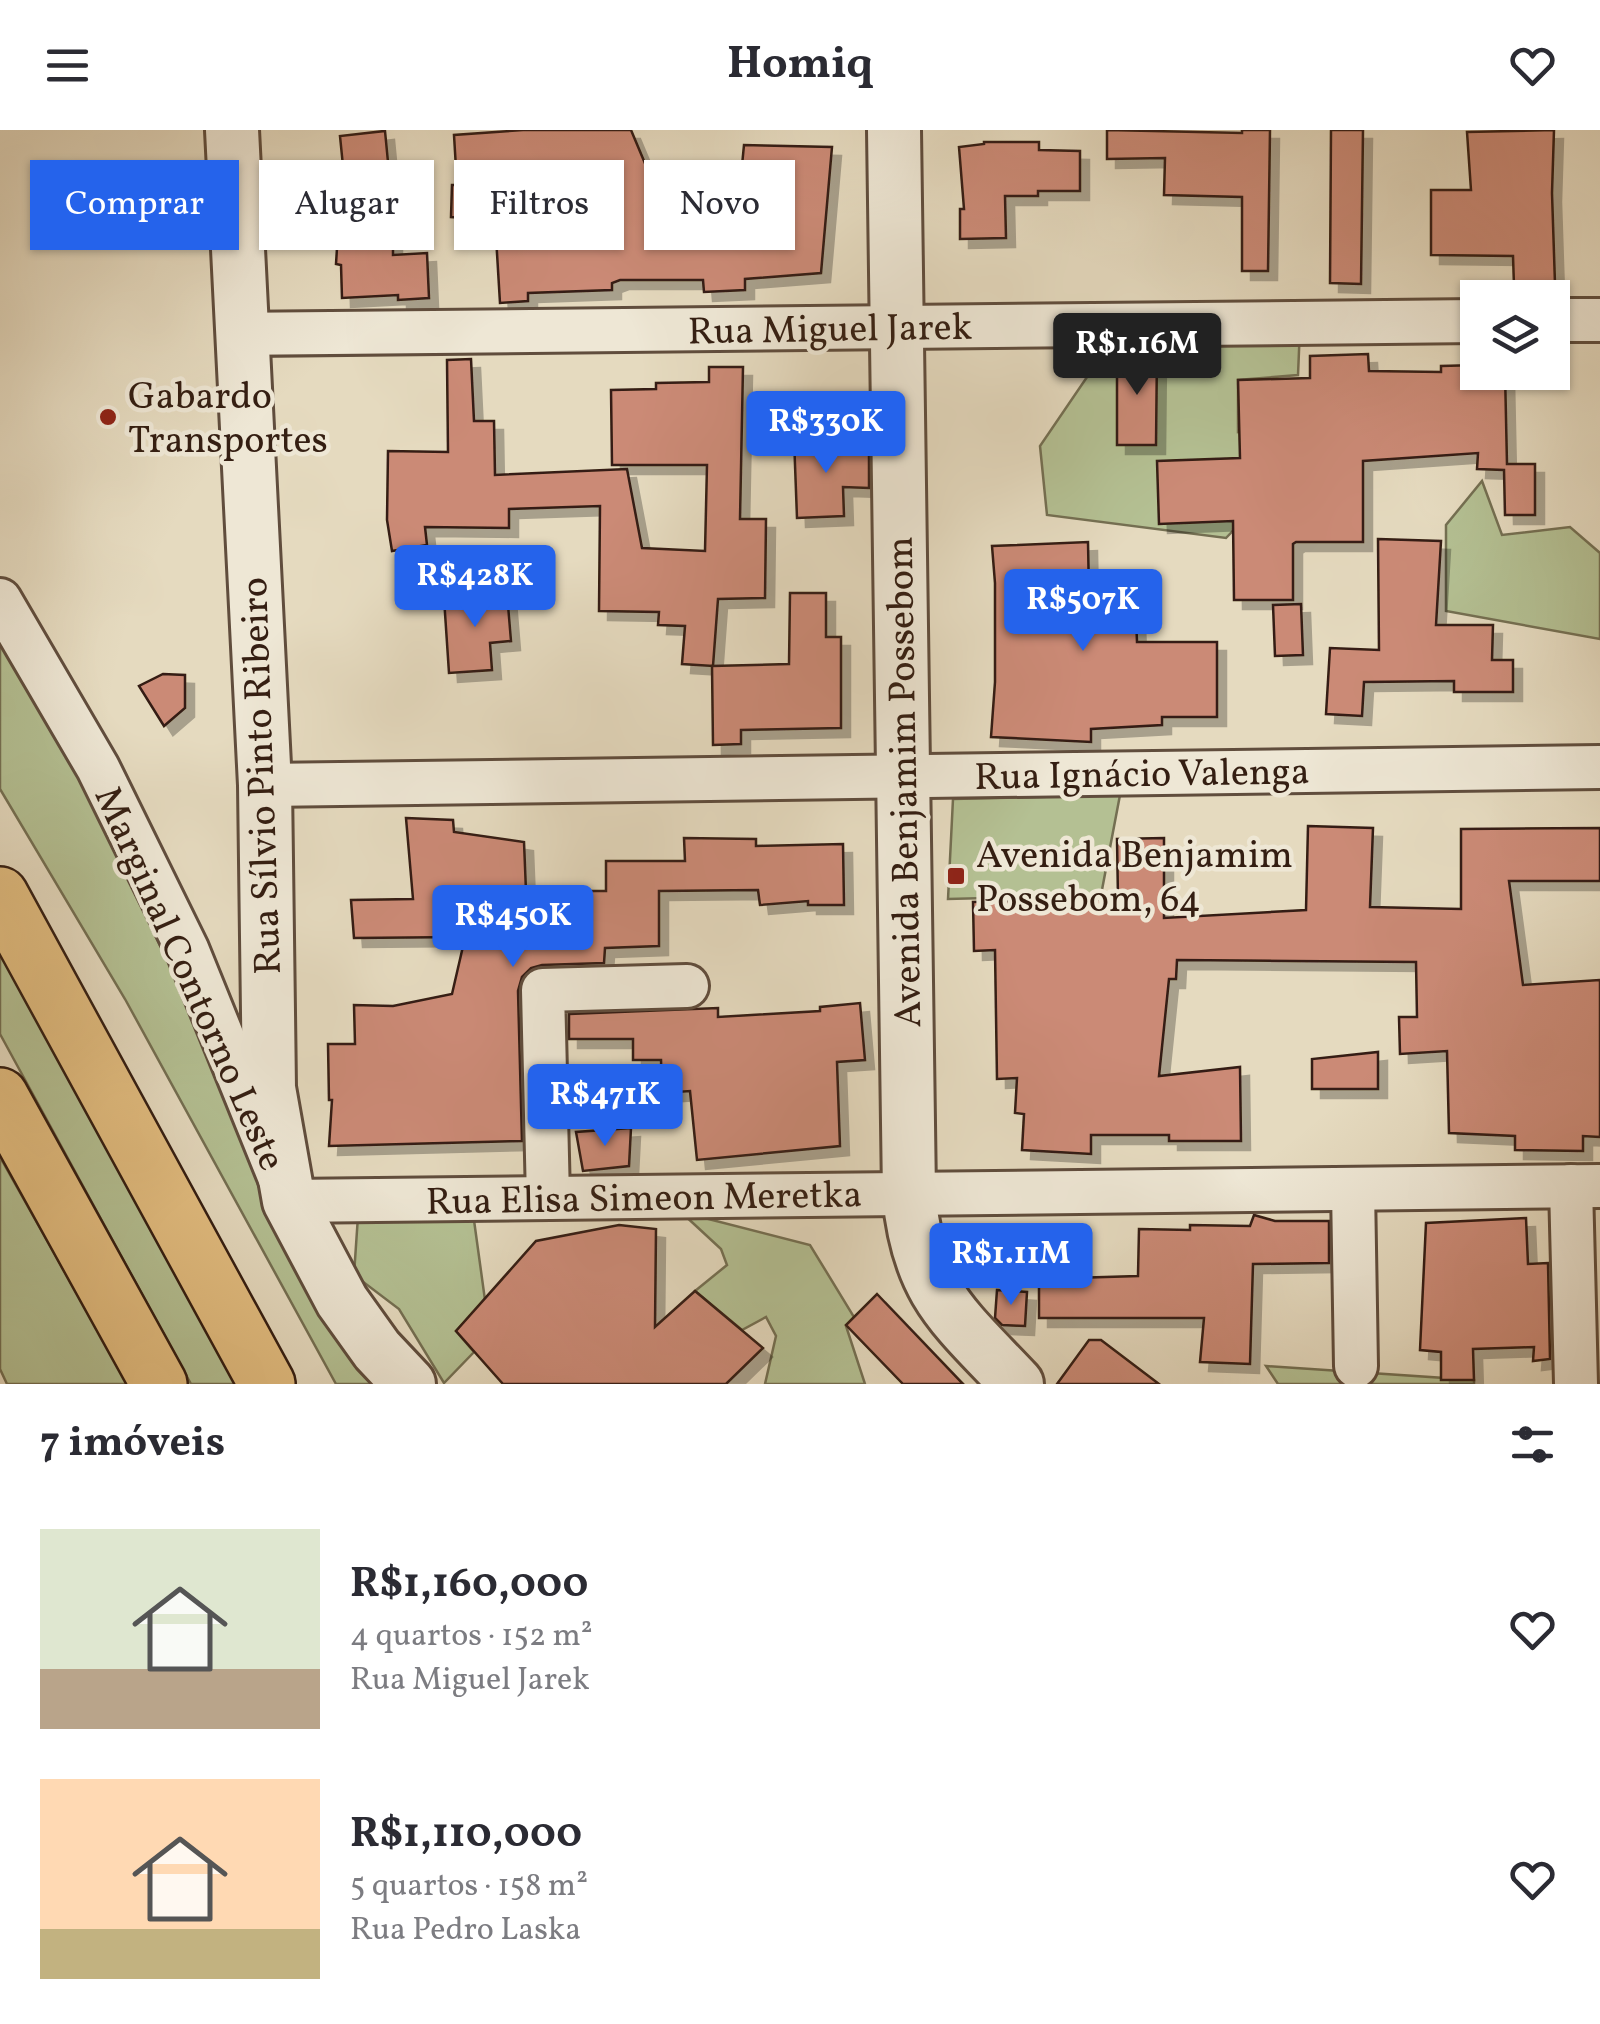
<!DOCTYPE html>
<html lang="pt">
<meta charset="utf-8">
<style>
body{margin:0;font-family:Vollkorn,serif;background:#f2f2f3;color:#2b2b33;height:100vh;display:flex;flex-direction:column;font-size:38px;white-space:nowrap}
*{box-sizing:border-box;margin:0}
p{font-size:32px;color:#7c7c81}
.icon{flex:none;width:55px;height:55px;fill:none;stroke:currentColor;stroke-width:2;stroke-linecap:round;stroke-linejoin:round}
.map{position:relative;height:1254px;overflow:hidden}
.side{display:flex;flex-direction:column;background:#fff;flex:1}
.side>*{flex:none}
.hud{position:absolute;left:30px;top:30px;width:1000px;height:90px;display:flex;gap:20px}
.tools{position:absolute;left:1460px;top:150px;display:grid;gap:20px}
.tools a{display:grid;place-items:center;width:110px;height:110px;border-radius:0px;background:#fff;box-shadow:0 2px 8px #0004;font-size:50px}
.price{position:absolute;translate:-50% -85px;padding:0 22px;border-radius:10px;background:#2563eb;color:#fff;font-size:32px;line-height:65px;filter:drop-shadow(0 2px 5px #0008)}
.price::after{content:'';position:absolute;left:50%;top:60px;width:30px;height:22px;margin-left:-15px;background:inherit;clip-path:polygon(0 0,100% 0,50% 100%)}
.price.on{background:#222;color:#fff}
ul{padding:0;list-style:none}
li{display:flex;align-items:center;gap:30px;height:250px;padding:0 40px}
li span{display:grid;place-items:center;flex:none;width:280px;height:200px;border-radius:0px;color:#555}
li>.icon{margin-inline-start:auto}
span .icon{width:120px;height:120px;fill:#fffc;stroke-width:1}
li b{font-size:42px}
h2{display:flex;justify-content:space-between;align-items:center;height:120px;padding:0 40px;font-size:42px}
.chip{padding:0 35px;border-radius:0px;background:#fff;box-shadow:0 2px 8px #0004;font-size:35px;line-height:90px}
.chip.on{background:#2563eb;color:#fff}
header{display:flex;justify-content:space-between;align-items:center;height:130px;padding:0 40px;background:#fff;font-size:45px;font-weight:700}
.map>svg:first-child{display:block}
</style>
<header><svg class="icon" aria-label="menu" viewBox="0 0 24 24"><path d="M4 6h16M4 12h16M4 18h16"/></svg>Homiq<svg class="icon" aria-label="heart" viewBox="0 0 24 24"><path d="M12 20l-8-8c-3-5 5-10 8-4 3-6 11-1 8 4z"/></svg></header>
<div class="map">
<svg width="1600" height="1254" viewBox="0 0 1600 1254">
<defs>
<filter id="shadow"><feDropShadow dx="9" dy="9" stdDeviation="0" flood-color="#0004"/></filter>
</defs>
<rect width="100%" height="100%" fill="#e5dabf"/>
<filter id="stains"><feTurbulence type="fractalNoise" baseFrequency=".002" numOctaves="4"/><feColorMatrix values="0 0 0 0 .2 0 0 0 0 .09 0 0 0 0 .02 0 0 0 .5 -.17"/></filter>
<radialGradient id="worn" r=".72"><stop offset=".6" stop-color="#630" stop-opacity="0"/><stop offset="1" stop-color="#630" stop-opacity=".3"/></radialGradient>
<g fill="#b4c093" stroke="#746f52" stroke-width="2.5">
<polygon points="1300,197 1298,245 1238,250 1238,302 1290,295 1270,362 1226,408 1047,385 1040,316 1117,203"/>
<polygon points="1482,351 1502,405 1570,397 1600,423 1600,509 1446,481 1446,395"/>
<polygon points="0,500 86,660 186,870 392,1254 336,1254 125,869 0,659"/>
<polygon points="1120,665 1101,765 948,769 953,669"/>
<polygon points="0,811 243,1254 191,1254 0,904"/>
<polygon points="0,1027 128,1254 7,1254 0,1239"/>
<polygon points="681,1082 810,1115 854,1187 846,1196 865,1254 765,1254 776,1206 766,1187 742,1200 695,1161 727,1135 721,1119"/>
<polygon points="473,1083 485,1170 456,1201 474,1222 444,1253 399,1179 354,1145 358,1086"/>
<polygon points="1266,1236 1474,1250 1474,1254 1278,1254"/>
</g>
<g fill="#cb8a76" stroke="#341e12" stroke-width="2.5" filter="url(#shadow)">
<polygon points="523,0 631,0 670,93 743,94 740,56 744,15 832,17 821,143 745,149 745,160 704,162 703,150 620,150 612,153 612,160 528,163 528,171 500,173 495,90 451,87 452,55 457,55 454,5"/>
<polygon points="1107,0 1242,3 1242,0 1270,0 1268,141 1242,141 1242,67 1164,65 1165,28 1107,29"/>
<polygon points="1331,0 1363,0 1361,154 1330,153"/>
<polygon points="1554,0 1552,63 1555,154 1514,156 1513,126 1431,125 1431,60 1471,60 1467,2"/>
<polygon points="385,1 388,32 343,36 340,6"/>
<polygon points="984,12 1039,12 1039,20 1080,21 1080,61 1038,61 1038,66 1005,66 1006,108 960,109 960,79 964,79 959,17 984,14"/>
<polygon points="339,86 393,86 393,125 427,123 429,168 398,170 398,165 342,168 341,135 336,134"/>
<polygon points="1117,221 1157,221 1156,315 1117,315"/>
<polygon points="1368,224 1369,241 1441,242 1441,236 1478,235 1478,242 1505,242 1507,334 1535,334 1535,385 1505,385 1504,340 1477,339 1478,323 1363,331 1363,412 1296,412 1293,414 1293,470 1234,470 1233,391 1159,394 1157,331 1240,328 1238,250 1310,248 1310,226"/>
<polygon points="471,229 474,291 494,291 495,345 627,339 642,418 705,421 707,335 612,335 611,260 656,259 656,253 709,252 709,237 743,237 740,389 766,389 765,468 718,469 713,536 682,534 685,496 658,495 659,482 599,481 600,376 509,379 509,398 425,397 427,415 392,421 387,390 388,321 448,322 447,230"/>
<polygon points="832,306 832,321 869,322 869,358 843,357 844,386 797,388 794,308"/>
<polygon points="1378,409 1441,411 1436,495 1493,495 1492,530 1513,530 1513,562 1454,562 1454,551 1364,552 1362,586 1326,584 1330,518 1379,520"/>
<polygon points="1088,412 1089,464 1135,462 1137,512 1217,512 1217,587 1162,587 1162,595 1091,599 1091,612 991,607 995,552 995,453 992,416"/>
<polygon points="507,463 511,511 490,513 492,540 449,543 444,468"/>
<polygon points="790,463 826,463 826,507 841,507 841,598 741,600 741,614 713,615 712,536 789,534"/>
<polygon points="1301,474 1303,525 1275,526 1273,475"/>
<polygon points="163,544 185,545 185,578 164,596 139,556"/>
<polygon points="406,688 453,690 454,702 524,712 526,761 606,761 606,731 685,731 684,708 756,709 756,716 843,714 844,775 808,775 808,771 760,775 758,760 659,761 659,816 605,818 604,833 542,835 531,838 522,847 518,861 522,1011 329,1016 332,970 329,970 328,914 355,914 354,875 393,876 452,864 464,812 461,812 462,807 354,808 351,770 413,769"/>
<polygon points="1308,696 1373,698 1370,777 1461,779 1461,699 1600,698 1600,751 1509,751 1523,855 1600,850 1600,1007 1583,1006 1583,1021 1515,1020 1515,1006 1449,1003 1447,921 1400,924 1399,887 1417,887 1416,832 1177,830 1176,849 1169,849 1159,946 1240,937 1241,1011 1169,1011 1169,1005 1091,1005 1091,1024 1022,1020 1024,984 1015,983 1017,948 997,949 995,820 974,821 973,772 1118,769 1117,709 1164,708 1164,788 1306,780"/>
<polygon points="860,873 865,930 837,932 840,1016 697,1030 690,961 662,963 661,930 633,930 633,909 569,909 569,884 718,878 718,887 820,881 820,877"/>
<polygon points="1378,922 1378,959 1312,959 1312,929"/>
<polygon points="631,998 629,1036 583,1041 576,1002"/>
<polygon points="1254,1085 1275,1091 1329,1091 1329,1133 1253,1134 1250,1234 1200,1232 1204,1188 1039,1188 1039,1149 1138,1146 1139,1099 1190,1100 1190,1095 1250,1096"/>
<polygon points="1526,1088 1528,1134 1548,1133 1550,1229 1533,1231 1534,1217 1473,1219 1474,1250 1441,1250 1441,1222 1420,1220 1426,1093"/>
<polygon points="619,1095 656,1099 655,1197 695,1161 763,1218 726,1254 503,1254 456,1201 536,1111"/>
<polygon points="997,1160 1027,1162 1025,1196 1002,1195 995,1188"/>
<polygon points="877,1164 963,1254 903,1254 846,1195"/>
<polygon points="1089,1210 1101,1210 1159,1254 1057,1254"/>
</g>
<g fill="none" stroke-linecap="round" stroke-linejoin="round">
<defs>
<g id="minor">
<polyline points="1552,190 1600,190"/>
<polyline points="242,204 1478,191"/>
<polyline points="0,470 98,638 187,819 289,1071 1600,1056"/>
<polyline points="265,655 1600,637"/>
<polyline points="1571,1056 1576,1254"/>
<polyline points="1353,1059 1356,1236"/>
<polyline points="548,1068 543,860 687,856"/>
</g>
<g id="tertiary">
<polyline points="232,0 265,655 269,958 289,1071 342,1171 377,1220 409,1254"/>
<path d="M894,0L909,1064C918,1162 953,1186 1017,1254"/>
</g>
<g id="motorway">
<polyline points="0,765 267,1254"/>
<polyline points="0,966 159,1254"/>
</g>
</defs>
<use href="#minor" stroke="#604d3d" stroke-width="48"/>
<use href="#tertiary" stroke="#604d3d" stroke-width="58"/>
<use href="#motorway" stroke="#341e12" stroke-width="60"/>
<use href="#minor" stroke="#eee7d5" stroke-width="42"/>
<use href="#tertiary" stroke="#eee7d5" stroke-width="52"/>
<use href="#motorway" stroke="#e2bd80" stroke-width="55"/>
</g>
<g fill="#8f2418" stroke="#eee7d5" stroke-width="4">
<circle cx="108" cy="287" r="10"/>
<rect x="946" y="736" width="20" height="20" rx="5"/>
</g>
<g text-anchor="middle" stroke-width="9" stroke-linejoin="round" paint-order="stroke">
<g font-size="38" fill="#341e12" stroke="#eee7d5">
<text transform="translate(830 198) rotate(-1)" y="13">Rua Miguel Jarek</text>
<text transform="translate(1142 643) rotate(-1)" y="13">Rua Ignácio Valenga</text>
<text transform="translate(260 646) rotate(-92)" y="13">Rua Sílvio Pinto Ribeiro</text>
<text transform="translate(903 652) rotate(-91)" y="13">Avenida Benjamim Possebom</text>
<text transform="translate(191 848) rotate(66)" y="13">Marginal Contorno Leste</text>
<text transform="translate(644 1067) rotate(-1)" y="13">Rua Elisa Simeon Meretka</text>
</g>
<g font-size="38" fill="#341e12" stroke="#eee7d5" text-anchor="start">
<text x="128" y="278">Gabardo<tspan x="128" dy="44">Transportes</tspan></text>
<text x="976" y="737">Avenida Benjamim<tspan x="976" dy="44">Possebom, 64</tspan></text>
</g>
</g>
<rect width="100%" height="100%" filter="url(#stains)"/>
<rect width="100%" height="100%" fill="url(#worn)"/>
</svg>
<div class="tools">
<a><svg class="icon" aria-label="layers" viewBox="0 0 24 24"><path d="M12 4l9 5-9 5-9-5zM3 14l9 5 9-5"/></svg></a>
</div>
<b class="price on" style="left:1137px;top:268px">R$1.16M</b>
<b class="price" style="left:826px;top:346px">R$330K</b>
<b class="price" style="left:475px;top:500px">R$428K</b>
<b class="price" style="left:1083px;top:524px">R$507K</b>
<b class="price" style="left:513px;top:840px">R$450K</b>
<b class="price" style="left:605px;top:1019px">R$471K</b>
<b class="price" style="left:1011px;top:1178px">R$1.11M</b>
<div class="hud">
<a class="chip on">Comprar</a>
<a class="chip">Alugar</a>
<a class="chip">Filtros</a>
<a class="chip">Novo</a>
</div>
</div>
<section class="side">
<h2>7 imóveis<svg class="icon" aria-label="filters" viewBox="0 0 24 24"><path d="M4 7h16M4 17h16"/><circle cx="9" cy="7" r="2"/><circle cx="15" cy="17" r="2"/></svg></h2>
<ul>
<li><span style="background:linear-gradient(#dfe7d0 70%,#b9a48a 0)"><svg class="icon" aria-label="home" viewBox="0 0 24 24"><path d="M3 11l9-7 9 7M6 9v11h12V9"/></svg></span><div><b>R$1,160,000</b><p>4 quartos · 152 m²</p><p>Rua Miguel Jarek</p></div><svg class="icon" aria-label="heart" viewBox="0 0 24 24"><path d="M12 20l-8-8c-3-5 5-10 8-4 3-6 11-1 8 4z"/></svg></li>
<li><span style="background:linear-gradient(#ffd9b3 75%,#c2b280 0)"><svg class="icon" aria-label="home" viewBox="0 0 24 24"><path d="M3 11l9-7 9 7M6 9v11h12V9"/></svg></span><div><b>R$1,110,000</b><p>5 quartos · 158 m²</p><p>Rua Pedro Laska</p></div><svg class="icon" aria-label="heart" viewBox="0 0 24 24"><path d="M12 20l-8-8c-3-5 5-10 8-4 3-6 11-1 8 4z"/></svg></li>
</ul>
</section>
